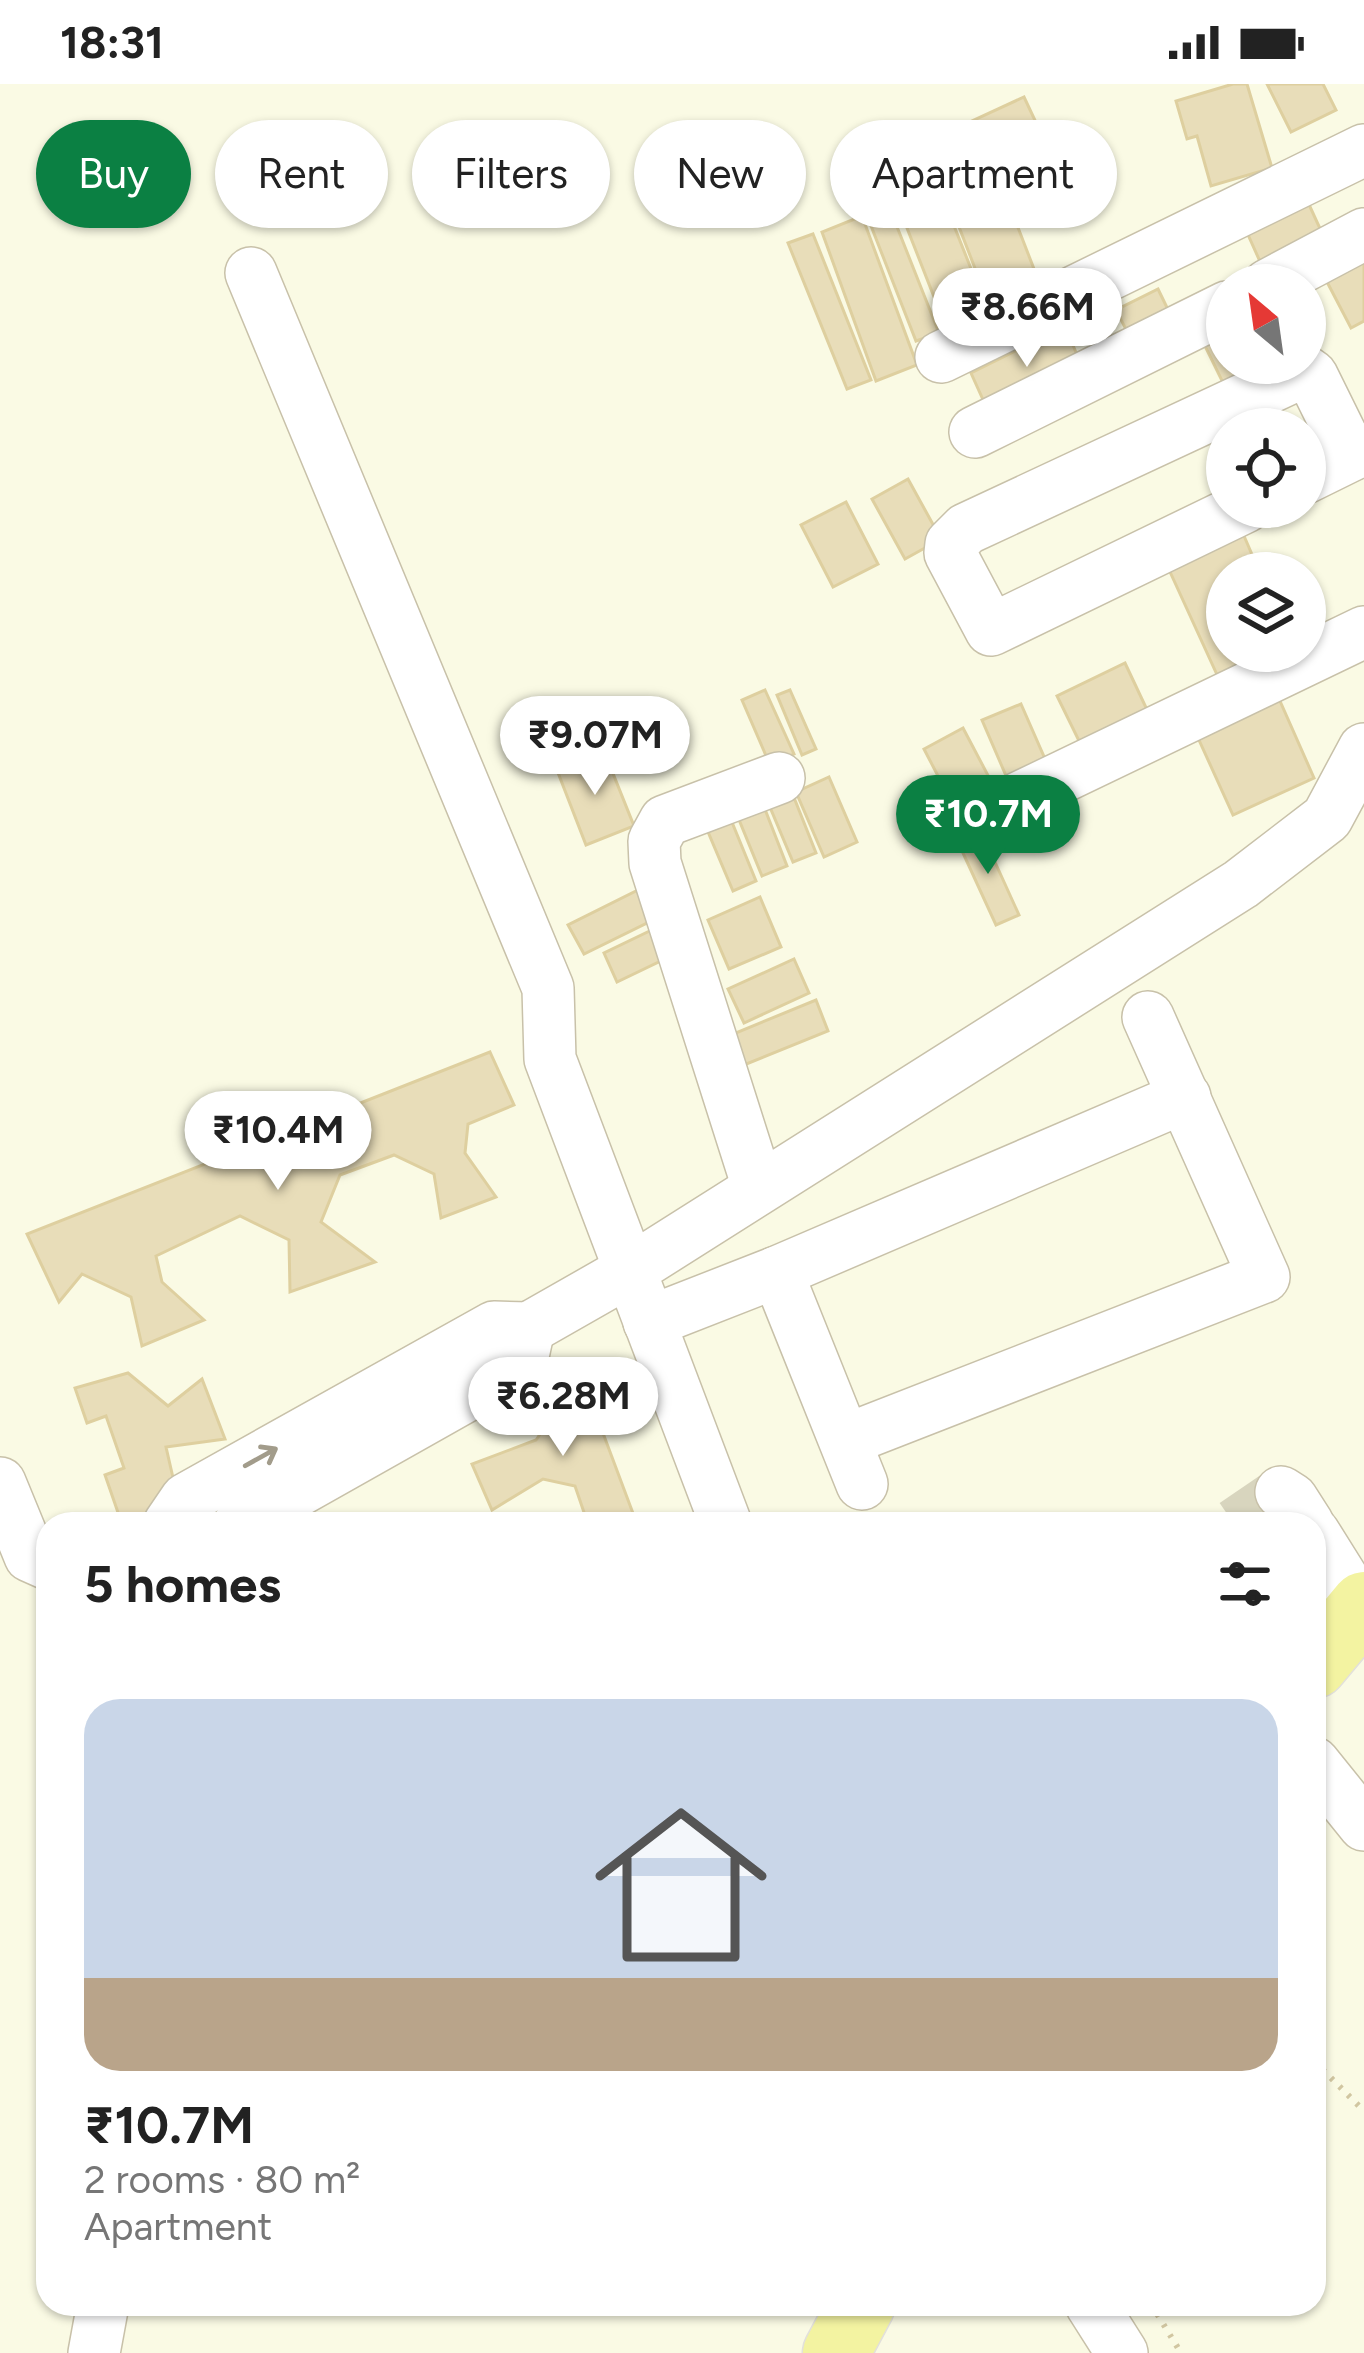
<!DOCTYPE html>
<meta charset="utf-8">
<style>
body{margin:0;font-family:Figtree,sans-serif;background:#f6f6f6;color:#222;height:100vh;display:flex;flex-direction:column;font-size:45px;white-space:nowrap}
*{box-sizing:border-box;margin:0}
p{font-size:39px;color:#767676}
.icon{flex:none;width:66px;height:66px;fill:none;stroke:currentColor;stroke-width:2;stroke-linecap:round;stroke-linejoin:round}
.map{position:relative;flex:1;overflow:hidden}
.side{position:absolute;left:36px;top:1428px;width:1290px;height:804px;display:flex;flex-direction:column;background:#fff;border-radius:36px;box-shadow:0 3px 9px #0004}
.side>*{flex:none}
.top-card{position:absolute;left:36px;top:36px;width:1293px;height:108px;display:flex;gap:24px}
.needle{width:78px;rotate:331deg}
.controls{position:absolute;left:1206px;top:180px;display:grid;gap:24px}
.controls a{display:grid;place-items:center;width:120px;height:120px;border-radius:50%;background:#fff;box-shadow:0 3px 9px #0004;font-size:60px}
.price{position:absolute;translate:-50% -102px;padding:0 27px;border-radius:42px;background:#fff;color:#222;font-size:39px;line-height:78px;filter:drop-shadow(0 3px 6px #0008)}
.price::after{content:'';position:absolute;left:50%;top:72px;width:36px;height:27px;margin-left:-18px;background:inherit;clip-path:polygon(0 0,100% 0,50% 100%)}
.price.current{background:#0b8043;color:#fff}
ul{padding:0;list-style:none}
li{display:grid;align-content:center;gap:24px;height:636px;padding:0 48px}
li span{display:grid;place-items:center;height:372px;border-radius:36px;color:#555}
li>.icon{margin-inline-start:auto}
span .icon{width:216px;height:216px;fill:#fffc;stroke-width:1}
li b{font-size:51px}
h2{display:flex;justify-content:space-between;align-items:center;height:144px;padding:0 48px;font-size:51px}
.tag{padding:0 42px;border-radius:54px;background:#fff;box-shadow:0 3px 9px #0004;font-size:42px;line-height:108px}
.tag.current{background:#0b8043;color:#fff}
.status{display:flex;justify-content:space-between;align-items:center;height:84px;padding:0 60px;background:#fff;direction:ltr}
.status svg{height:33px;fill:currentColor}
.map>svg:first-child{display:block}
</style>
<div class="status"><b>18:31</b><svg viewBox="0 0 49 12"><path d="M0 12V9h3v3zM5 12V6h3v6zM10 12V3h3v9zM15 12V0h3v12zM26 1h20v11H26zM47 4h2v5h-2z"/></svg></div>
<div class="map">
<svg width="1364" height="2269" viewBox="0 0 1364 2269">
<rect width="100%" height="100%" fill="#fafae4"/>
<g fill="#e8ddb9" stroke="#decf9f" stroke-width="3">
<polygon points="1233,0 1247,0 1272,84 1211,102 1197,52 1187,55 1176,17"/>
<polygon points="1267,0 1323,0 1336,26 1291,48"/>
<polygon points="1024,13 1040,47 975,76 959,43"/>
<polygon points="995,84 1039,198 988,218 944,104"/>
<polygon points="939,104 989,230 947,246 898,121"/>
<polygon points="1306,114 1323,151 1262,182 1245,144"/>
<polygon points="888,120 939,249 916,257 866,129"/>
<polygon points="862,132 917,281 876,297 822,148"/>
<polygon points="813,150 871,296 847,305 788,159"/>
<polygon points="1364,173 1364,237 1351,244 1325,194"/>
<polygon points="1158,205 1175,240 1134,261 1116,226"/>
<polygon points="1065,242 1082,283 989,329 971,289"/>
<polygon points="1227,245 1227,279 1257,279 1264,293 1229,311 1203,258"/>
<polygon points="908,395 941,455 905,475 872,415"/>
<polygon points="846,418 878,480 833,503 801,441"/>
<polygon points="1241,445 1260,489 1227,489 1227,567 1296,567 1224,606 1166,479"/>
<polygon points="1125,579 1150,632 1083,665 1057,612"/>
<polygon points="765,606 794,670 770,681 742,616"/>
<polygon points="790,606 816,665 802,671 777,611"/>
<polygon points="1276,608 1314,694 1233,731 1194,645"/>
<polygon points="1021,620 1049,684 1010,701 982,636"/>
<polygon points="963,644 992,699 952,719 924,665"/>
<polygon points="604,667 634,742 586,761 557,686"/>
<polygon points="829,693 857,758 824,773 796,708"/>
<polygon points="791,706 816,769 793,778 767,716"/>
<polygon points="759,710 787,782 762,792 733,721"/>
<polygon points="727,726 756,797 733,807 703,736"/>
<polygon points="980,745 1019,831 996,841 957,756"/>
<polygon points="638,806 653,836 584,870 568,841"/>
<polygon points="760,813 781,863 729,885 708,836"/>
<polygon points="658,843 671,872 617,898 604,869"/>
<polygon points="794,875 809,909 744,939 728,905"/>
<polygon points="816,916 828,947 734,985 721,955"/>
<polygon points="490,968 514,1021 468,1040 465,1069 496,1113 441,1134 434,1090 394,1071 340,1091 321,1138 375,1178 290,1208 289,1156 240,1132 156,1172 162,1198 204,1236 142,1262 131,1213 82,1190 59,1218 27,1150"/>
<polygon points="579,1285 637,1440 588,1440 575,1402 543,1395 492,1426 472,1380 536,1356 554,1330 542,1304"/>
<polygon points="128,1289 168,1322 202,1295 225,1355 166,1363 179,1420 122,1440 105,1391 124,1384 106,1332 87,1339 75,1304"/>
</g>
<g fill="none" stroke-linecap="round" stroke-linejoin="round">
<polyline stroke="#d8d5be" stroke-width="51" stroke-dasharray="51 26" stroke-linecap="butt" points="1234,1440 1281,1408"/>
<defs>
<g id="minor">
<polyline points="251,189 548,904 550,975 726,1440"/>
<polyline points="1268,201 1364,150"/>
<polyline points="941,273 1364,66"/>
<polyline points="975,348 1227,223"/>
<polyline points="1305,394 1364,365"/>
<polyline points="1245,423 991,546 950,469 951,460 966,445 1305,287 1312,292 1351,371"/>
<polyline points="975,735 1364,548"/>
<polyline points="758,1103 655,779 654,757 665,737 779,694"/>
<polyline points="777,1188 862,1400"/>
<polyline points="649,1238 777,1188 1185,1013"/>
<polyline points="846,1356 1264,1193 1148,933"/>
<polyline points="0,1399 30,1472 48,1480"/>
<polyline points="1281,1408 1292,1415 1308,1440"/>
<polyline points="169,1440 186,1415 494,1243 529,1244 629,1187 1241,800 1327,734 1364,665"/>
<polyline points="239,1440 521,1281 529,1244"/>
<polyline points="1314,1449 1361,1524"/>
<polyline points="1314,1679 1364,1741"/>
<polyline points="1091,2220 1122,2269"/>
<polyline points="94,2269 103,2220"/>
</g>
<g id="major">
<polyline points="1314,1581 1364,1521"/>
<polyline points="836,2269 862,2220"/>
</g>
</defs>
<use href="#minor" stroke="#c8c1a9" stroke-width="54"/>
<use href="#major" stroke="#e2e0db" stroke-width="69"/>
<g stroke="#d1c6a1" stroke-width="6" stroke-dasharray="3 9" stroke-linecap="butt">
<polyline points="1314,1977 1364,2027"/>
<polyline points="1151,2220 1181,2269"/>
</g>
<use href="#minor" stroke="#fff" stroke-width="51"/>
<use href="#major" stroke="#f3f3a1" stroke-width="66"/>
</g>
<defs><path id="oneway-shaft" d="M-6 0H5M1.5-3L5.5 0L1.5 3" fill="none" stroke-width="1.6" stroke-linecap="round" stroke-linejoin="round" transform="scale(3)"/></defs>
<use stroke="#a29c8b" href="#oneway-shaft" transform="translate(261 1373) rotate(-29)"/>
</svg>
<div class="controls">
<a><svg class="needle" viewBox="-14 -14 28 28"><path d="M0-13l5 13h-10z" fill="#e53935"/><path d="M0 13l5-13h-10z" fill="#767676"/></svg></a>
<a><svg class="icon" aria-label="locate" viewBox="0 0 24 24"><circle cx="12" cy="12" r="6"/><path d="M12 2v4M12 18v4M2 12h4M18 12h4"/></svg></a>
<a><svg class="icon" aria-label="layers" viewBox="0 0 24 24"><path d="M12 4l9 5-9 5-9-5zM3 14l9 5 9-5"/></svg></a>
</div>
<b class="price" style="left:1027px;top:286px">₹8.66M</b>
<b class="price" style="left:595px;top:714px">₹9.07M</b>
<b class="price current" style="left:988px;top:793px">₹10.7M</b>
<b class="price" style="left:278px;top:1109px">₹10.4M</b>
<b class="price" style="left:563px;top:1375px">₹6.28M</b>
<div class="top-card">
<a class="tag current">Buy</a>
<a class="tag">Rent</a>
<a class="tag">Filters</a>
<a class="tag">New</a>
<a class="tag">Apartment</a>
</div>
<section class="side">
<h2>5 homes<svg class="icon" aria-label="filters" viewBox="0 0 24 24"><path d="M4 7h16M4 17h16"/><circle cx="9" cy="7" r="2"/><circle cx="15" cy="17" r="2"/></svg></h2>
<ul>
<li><span style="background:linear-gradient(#c9d6e8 75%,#b9a48a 0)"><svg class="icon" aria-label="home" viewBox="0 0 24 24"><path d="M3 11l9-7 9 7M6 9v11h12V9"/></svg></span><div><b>₹10.7M</b><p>2 rooms · 80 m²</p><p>Apartment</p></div></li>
</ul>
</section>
</div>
